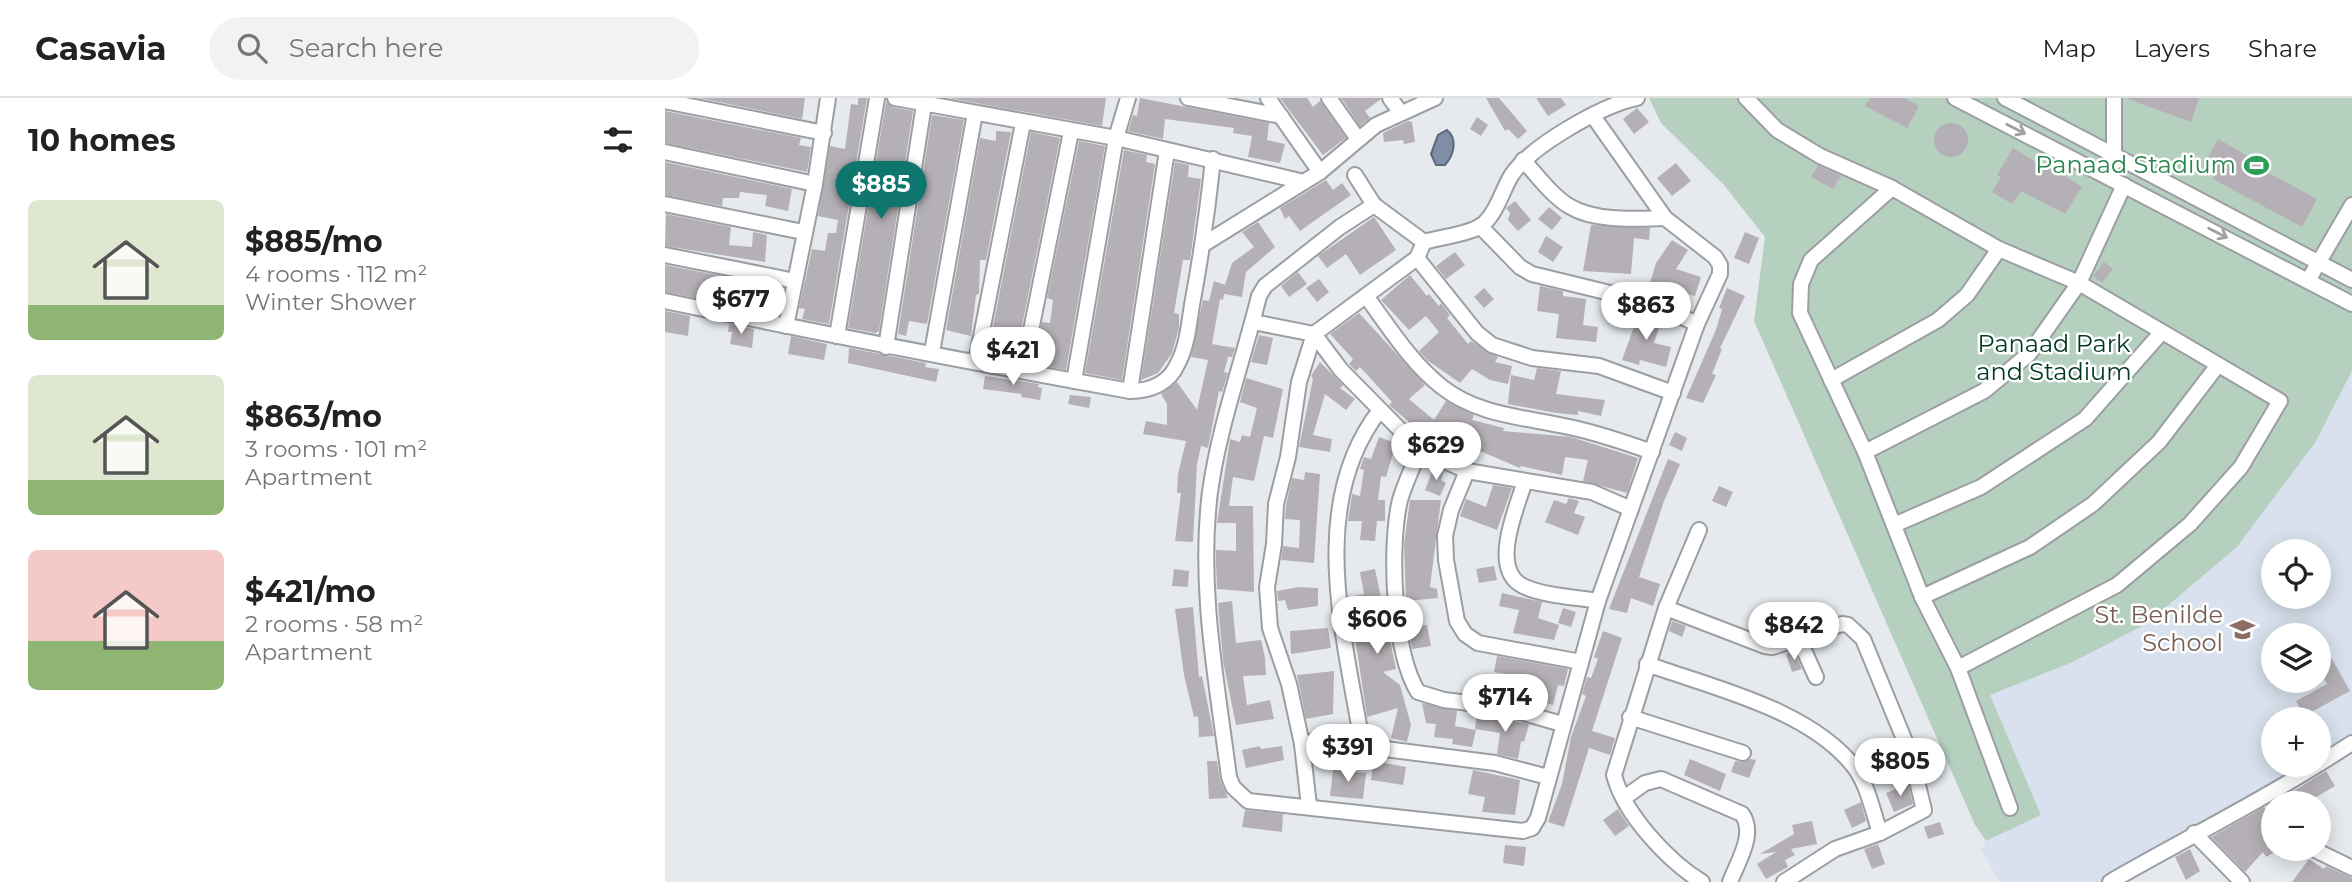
<!DOCTYPE html>
<meta charset="utf-8">
<style>
body{margin:0;font-family:Montserrat,sans-serif;background:#f2f2f2;color:#222;height:100vh;display:flex;flex-direction:column;font-size:26px;white-space:nowrap}
*{box-sizing:border-box;margin:0}
p{font-size:23px;color:#767676}
.icon{flex:none;width:38px;height:38px;fill:none;stroke:currentColor;stroke-width:2;stroke-linecap:round;stroke-linejoin:round}
.map{position:relative;flex:1;overflow:hidden}
.sheet{display:flex;flex-direction:column;background:#fff;width:665px}
.sheet>*{flex:none}
.fabs{position:absolute;left:1596px;top:441px;display:grid;gap:14px}
.fabs a{display:grid;place-items:center;width:70px;height:70px;border-radius:50%;background:#fff;box-shadow:0 4px 18px #0003;font-size:35px}
.price{position:absolute;translate:-50% -60px;padding:0 16px;border-radius:24px;background:#fff;color:#222;font-size:23px;line-height:46px;filter:drop-shadow(0 2px 4px #0008)}
.price::after{content:'';position:absolute;left:50%;top:42px;width:21px;height:16px;margin-left:-10px;background:inherit;clip-path:polygon(0 0,100% 0,50% 100%)}
.price.selected{background:#0f766e;color:#fff}
ul{padding:0;list-style:none}
li{display:flex;align-items:center;gap:21px;height:175px;padding:0 28px}
li span{display:grid;place-items:center;flex:none;width:196px;height:140px;border-radius:10px;color:#555}
li>.icon{margin-inline-start:auto}
span .icon{width:84px;height:84px;fill:#fffc;stroke-width:1}
li b{font-size:30px}
h2{display:flex;justify-content:space-between;align-items:center;height:84px;padding:0 28px;font-size:30px}
header{display:flex;align-items:center;gap:42px;box-sizing:border-box;height:98px;padding:0 35px;background:#fff;border-bottom:2px solid #e0e0e0}
header strong{font-size:33px}
nav{display:flex;gap:38px;margin-inline-start:auto;font-size:24px}
.search{width:490px;height:63px;background:#f2f2f2;display:flex;align-items:center;gap:18px;box-sizing:border-box;padding:0 24px;border-radius:38px;color:#767676;font-size:26px}
main{display:flex;flex:1;min-height:0}
.map>svg:first-child{display:block}
</style>
<header>
<strong>Casavia</strong>
<div class="search"><svg class="icon" aria-label="search" viewBox="0 0 24 24"><circle cx="10" cy="10" r="6"/><path d="M15 15l6 6"/></svg>Search here</div>
<nav><a>Map</a><a>Layers</a><a>Share</a></nav>
</header>
<main>
<section class="sheet">
<h2>10 homes<svg class="icon" aria-label="filters" viewBox="0 0 24 24"><path d="M4 7h16M4 17h16"/><circle cx="9" cy="7" r="2"/><circle cx="15" cy="17" r="2"/></svg></h2>
<ul>
<li><span style="background:linear-gradient(#dfe7d0 75%,#8fb573 0)"><svg class="icon" aria-label="home" viewBox="0 0 24 24"><path d="M3 11l9-7 9 7M6 9v11h12V9"/></svg></span><div><b>$885/mo</b><p>4 rooms · 112 m²</p><p>Winter Shower</p></div></li>
<li><span style="background:linear-gradient(#dfe7d0 75%,#8fb573 0)"><svg class="icon" aria-label="home" viewBox="0 0 24 24"><path d="M3 11l9-7 9 7M6 9v11h12V9"/></svg></span><div><b>$863/mo</b><p>3 rooms · 101 m²</p><p>Apartment</p></div></li>
<li><span style="background:linear-gradient(#f6c9c9 65%,#8fb573 0)"><svg class="icon" aria-label="home" viewBox="0 0 24 24"><path d="M3 11l9-7 9 7M6 9v11h12V9"/></svg></span><div><b>$421/mo</b><p>2 rooms · 58 m²</p><p>Apartment</p></div></li>
</ul>
</section>
<div class="map">
<svg width="1687" height="784" viewBox="0 0 1687 784">
<rect width="100%" height="100%" fill="#e6eaef"/>
<path fill="#d8e1ed" fill-rule="evenodd" d="M1687,273V637L1654,657V621H1608V667H1637L1483,760L1440,784H1335L1316,752L1321,743L1376,717L1324,597L1408,564L1480,526L1572,449L1650,345ZM1608,453H1654V499H1608ZM1608,537H1654V583H1608Z"/>
<polygon fill="#b6d0c0" points="984,0 1687,0 1687,273 1650,345 1572,449 1481,526 1408,564 1325,597 1376,717 1321,743 1310,727 1089,223 1100,139 1059,87 996,25"/>
<path fill="#7f8da6" stroke="#5e687a" stroke-width="2" d="M782,32C793,41 789,57 780,67H771L766,56L773,37Z"/>
<g fill="#b5b0b5">
<polygon points="34,0 140,0 137,21"/>
<polygon points="193,0 202,0 164,226 137,221 140,211 134,210 147,151 160,153 163,135 171,135 173,122 153,118 165,48 180,51 186,6 193,7"/>
<polygon points="284,0 441,0 437,28"/>
<polygon points="475,0 604,25 602,42 620,46 615,65 583,59 587,38 568,35 569,30 500,21 498,41 463,33 468,17 472,18"/>
<polygon points="615,0 642,0 648,9 655,3 681,40 658,57"/>
<polygon points="676,0 716,0 716,1 700,13 705,20 695,28"/>
<polygon points="821,0 834,0 862,33 853,41 843,31 840,33"/>
<polygon points="871,0 896,0 901,7 883,18"/>
<polygon points="1205,0 1239,0 1254,8 1242,30 1200,8"/>
<polygon points="1460,0 1534,0 1526,24"/>
<polygon points="221,4 228,9 248,13 214,233 210,235 183,230"/>
<polygon points="972,10 984,24 969,36 958,21"/>
<polygon points="0,13 136,40 134,47 146,49 142,74 0,45"/>
<polygon points="267,17 299,22 262,226 244,223 241,238 233,236"/>
<polygon points="812,19 823,27 816,38 805,31"/>
<polygon points="743,23 747,24 750,44 739,46 738,42 719,44 718,35"/>
<circle cx="1286" cy="42" r="17"/>
<polygon points="331,33 346,34 321,162 315,162 314,196 311,197 306,238 281,232 315,40 331,43"/>
<polygon points="366,34 395,40 350,262 323,254"/>
<polygon points="1553,41 1604,70 1602,74 1652,101 1637,129 1548,81 1550,77 1538,70"/>
<polygon points="414,43 440,48 401,272 369,266 377,224 385,225 388,202 382,200"/>
<polygon points="1348,50 1379,69 1381,65 1417,89 1400,116 1356,93 1347,106 1327,94 1336,79 1332,77"/>
<polygon points="459,52 482,57 481,64 490,66 457,282 420,275"/>
<polygon points="0,64 127,91 123,113 100,108 102,97 75,94 74,100 58,100 57,108 0,97"/>
<polygon points="510,64 524,67 523,79 536,81 525,162 518,162 509,215 514,216 514,230 507,255 493,275 476,282"/>
<polygon points="1011,65 1026,83 1007,98 992,80"/>
<polygon points="1153,67 1176,78 1168,91 1146,79"/>
<polygon points="661,82 668,92 677,85 686,97 635,133 624,118 620,121 615,110"/>
<polygon points="850,103 866,122 853,133 843,122 845,115 841,110"/>
<polygon points="884,109 897,120 887,132 873,121"/>
<polygon points="1,116 66,129 64,147 87,149 88,134 102,137 100,164 0,148"/>
<polygon points="709,119 731,152 695,177 681,156 662,170 653,158"/>
<polygon points="593,124 610,149 581,174 577,199 559,196 558,202 555,201 547,246 570,250 567,259 563,259 559,274 563,275 557,294 554,293 543,350 536,348 532,366 528,444 510,443 516,395 512,395 513,376 521,343 478,336 481,323 502,327 502,306 496,296 512,284 532,312 543,262 526,259 538,202 544,203 549,183 560,187 567,165 589,149 577,134"/>
<polygon points="926,127 985,130 984,142 969,140 966,176 918,173"/>
<polygon points="1080,134 1094,140 1084,166 1069,160"/>
<polygon points="881,138 898,149 888,164 873,154"/>
<polygon points="1007,142 1023,152 1011,171 1036,179 1030,198 985,185 991,165"/>
<polygon points="790,154 800,167 781,181 771,168"/>
<polygon points="1439,164 1448,171 1437,185 1428,178"/>
<polygon points="0,167 108,188 103,214 0,194"/>
<polygon points="633,174 642,186 624,199 616,188"/>
<polygon points="745,177 762,198 764,196 774,208 776,205 785,217 782,220 803,246 806,243 833,259 830,264 847,268 843,286 825,282 807,271 795,285 762,262 754,253 774,234 761,218 744,232 716,202"/>
<polygon points="654,181 664,194 652,204 641,190"/>
<polygon points="875,188 898,193 898,198 921,201 918,227 933,229 931,244 891,240 894,216 872,213"/>
<polygon points="819,190 829,201 819,210 809,199"/>
<polygon points="1062,190 1080,198 1055,250 1057,251 1047,276 1051,277 1038,305 1021,300 1051,232 1057,211 1054,210"/>
<polygon points="975,212 997,220 989,245 1006,249 1001,269 975,262 974,267 957,262"/>
<polygon points="0,213 25,218 23,238 0,234"/>
<polygon points="694,215 760,287 744,301 769,322 781,303 809,317 807,322 839,330 838,333 906,339 973,360 962,395 918,383 923,362 900,359 897,377 856,368 855,370 794,344 775,345 781,336 757,335 724,307 727,304 695,269 691,273 684,266 688,261 665,236"/>
<polygon points="64,226 89,231 87,250 65,246 67,234 63,234"/>
<polygon points="594,237 608,240 602,267 586,264"/>
<polygon points="126,238 162,246 159,262 123,256"/>
<polygon points="184,250 261,265 260,269 274,271 271,284 183,265"/>
<polygon points="655,264 678,287 675,290 690,301 681,312 660,296 648,337 667,341 665,354 634,349 648,281 646,278"/>
<polygon points="872,270 896,273 891,296 940,302 936,318 913,313 913,317 891,315 843,306 846,277 869,282"/>
<polygon points="320,278 374,286 373,289 377,290 375,302 356,299 357,296 318,291"/>
<polygon points="581,280 618,291 608,340 599,338 589,383 568,379 564,408 588,408 589,494 552,491 551,465 551,452 571,453 571,425 552,425 565,341 575,344 577,337 585,339 592,310 575,304"/>
<polygon points="405,297 426,299 424,310 403,306"/>
<polygon points="1010,334 1022,340 1017,353 1004,347"/>
<polygon points="714,339 731,345 721,379 716,378 713,402 720,402 720,423 712,423 710,443 695,442 697,423 683,423 687,396 695,398 699,372 695,371 699,359 706,361"/>
<polygon points="1003,361 1015,366 999,403 974,479 995,486 988,508 966,500 962,515 944,511"/>
<polygon points="769,369 779,373 776,382 781,385 775,398 760,392"/>
<polygon points="640,374 655,376 649,465 616,462 618,448 634,450 635,422 620,421 621,407 627,380 639,382"/>
<polygon points="828,387 847,390 832,432 795,418 801,401 821,409"/>
<polygon points="1054,388 1068,394 1061,409 1047,403"/>
<polygon points="904,400 914,403 909,415 920,419 913,437 880,424 889,402 901,406"/>
<polygon points="745,402 776,402 765,489 772,491 773,500 741,503 739,446"/>
<polygon points="829,468 832,482 814,485 811,471"/>
<polygon points="509,471 524,473 523,489 507,488"/>
<polygon points="710,471 731,571 718,574 735,587 746,627 742,644 726,640 733,610 702,619 684,499 699,496 695,474"/>
<polygon points="634,489 653,490 653,508 623,512 620,502 613,503 612,493"/>
<polygon points="837,495 877,504 873,520 894,527 889,542 848,535 854,512 834,508"/>
<polygon points="567,503 571,545 596,542 600,560 601,577 578,578 582,607 605,602 609,621 571,627 558,563 553,505"/>
<polygon points="528,509 534,579 537,578 549,638 534,639 533,618 529,619 519,577 510,511"/>
<polygon points="898,510 911,514 906,529 893,525"/>
<polygon points="1007,523 1021,528 1017,539 1004,533"/>
<polygon points="762,527 766,548 747,551 744,530"/>
<polygon points="663,530 666,550 626,556 625,533"/>
<polygon points="938,533 957,540 927,633 950,640 945,657 924,650 899,729 883,724 897,686 906,639 921,598 917,596 922,579 926,580 933,561 929,559"/>
<polygon points="1662,552 1685,593 1639,618 1631,603 1662,586 1654,572 1654,556"/>
<polygon points="1129,553 1137,571 1127,574 1121,556"/>
<polygon points="832,558 903,571 899,588 893,587 888,607 870,602 872,594 852,589 855,578 829,574"/>
<polygon points="669,573 668,616 641,621 632,577"/>
<polygon points="757,605 792,613 790,628 811,632 807,649 787,646 788,641 769,639 771,626 761,625"/>
<polygon points="812,616 864,626 859,644 856,643 853,661 832,656 835,635 810,631"/>
<polygon points="595,648 596,651 617,648 619,662 581,670 577,652"/>
<polygon points="665,650 669,657 652,667 648,654"/>
<polygon points="1025,661 1061,676 1055,693 1019,677"/>
<polygon points="1086,661 1091,662 1084,680 1066,674 1070,663 1079,664"/>
<polygon points="542,663 552,663 555,682 563,700 544,701"/>
<polygon points="709,663 741,669 738,687 706,682"/>
<polygon points="668,672 701,675 698,701 665,698"/>
<polygon points="808,672 855,682 850,717 817,714 820,699 803,696"/>
<polygon points="1661,673 1670,688 1641,705 1610,705"/>
<polygon points="1243,686 1248,706 1229,714 1221,695"/>
<polygon points="1196,704 1201,723 1187,730 1179,712"/>
<polygon points="1599,709 1608,726 1608,755 1601,759 1598,754 1580,774 1546,739"/>
<polygon points="953,711 964,728 950,738 938,722"/>
<polygon points="580,712 618,716 617,734 577,729"/>
<polygon points="1147,723 1152,746 1126,751 1130,757 1120,762 1123,769 1101,781 1092,766 1111,754 1095,756 1129,736 1127,727"/>
<polygon points="1275,724 1279,736 1263,741 1259,729"/>
<polygon points="1213,746 1220,766 1207,771 1199,751"/>
<polygon points="840,747 861,749 859,768 838,765"/>
<polygon points="1525,751 1535,773 1521,782 1510,759"/>
<polygon points="1644,761 1659,771 1661,768 1687,780 1687,784 1627,784"/>
</g>
<g fill="none" stroke-linecap="round" stroke-linejoin="round">
<defs>
<g id="minor">
<polyline points="230,0 451,40 639,84"/>
<polyline points="523,0 616,18"/>
<polyline points="603,0 655,74"/>
<polyline points="664,0 693,41"/>
<polyline points="725,0 736,15"/>
<polyline points="1081,0 1112,32 1155,58 1227,90 1334,151 1414,185 1615,303 1576,369 1525,426 1452,487 1293,570"/>
<polyline points="1290,0 1687,206"/>
<polyline points="1340,0 1687,182"/>
<polyline points="0,3 159,35"/>
<polyline points="0,54 150,86"/>
<path d="M858,62C872,77 886,97 904,108C930,124 971,121 1000,120"/>
<polyline points="1449,65 1449,0"/>
<polyline points="690,77 709,107 759,144"/>
<polyline points="1227,90 1146,162 1136,186 1135,215 1200,354 1257,499 1293,570 1345,710"/>
<polyline points="0,106 138,134"/>
<path d="M709,107L675,129L600,188L594,198C578,263 554,328 545,394C533,489 552,585 564,679L568,689L583,703L858,733L867,730L873,720L933,503L1032,226L1055,176V167L1050,159L1000,120L928,18"/>
<polyline points="815,128 855,169 867,176 990,206 1032,226"/>
<polyline points="539,146 655,74 711,27 770,0"/>
<polyline points="0,157 130,183"/>
<polyline points="752,160 812,235 827,247 867,260 934,268 1008,295"/>
<polyline points="1644,181 1687,107"/>
<path d="M701,198C724,229 746,265 777,289C814,318 860,319 904,329C933,335 959,344 987,354"/>
<path d="M0,203C155,235 309,265 465,293C485,293 504,286 513,265C522,248 524,226 527,207C536,158 543,110 548,61"/>
<polyline points="588,224 649,236 676,272 755,352 802,373 927,394 966,411"/>
<polyline points="121,228 150,86 163,0"/>
<polyline points="172,238 212,0"/>
<polyline points="221,249 260,0"/>
<polyline points="267,254 310,15"/>
<polyline points="311,264 358,25"/>
<polyline points="358,272 406,34"/>
<polyline points="1166,282 1273,222 1302,197 1334,151"/>
<polyline points="409,283 451,40 463,0"/>
<polyline points="465,293 502,53"/>
<path d="M715,312C644,403 677,529 695,633L712,650L830,665L883,679"/>
<path d="M755,352C748,368 740,385 735,402C724,448 728,554 753,594L779,602L838,609L897,626"/>
<polyline points="1200,354 1319,293 1364,256 1414,185 1459,87"/>
<polyline points="802,373 786,412 780,438 781,462 792,523 800,536 813,545 916,564"/>
<path d="M860,383C852,409 824,471 858,488C879,498 909,499 933,503"/>
<polyline points="1229,427 1316,389 1420,321 1496,235"/>
<path d="M1034,432L1001,510L949,677C959,716 1003,763 1037,784"/>
<polyline points="1257,499 1365,449 1428,406 1494,344 1553,267"/>
<polyline points="1001,510 1100,548 1107,549 1134,541 1151,579"/>
<path d="M982,566C1049,590 1146,612 1190,670C1203,688 1208,714 1215,735"/>
<polyline points="965,619 1078,655"/>
<polyline points="637,646 695,633"/>
<polyline points="1654,666 1687,645"/>
<path d="M959,700L980,685L996,681L1077,716C1091,736 1073,763 1065,784"/>
<path d="M644,708L637,646L624,586L605,530L602,489L609,446L611,406L623,359L634,284L649,236L752,160L759,144C775,139 801,137 816,128C831,117 837,93 846,78C865,48 938,7 972,0"/>
<polyline points="1529,735 1577,784"/>
<polyline points="1648,751 1687,770"/>
<polyline points="1119,784 1170,751 1215,735 1259,712 1246,658 1198,541 1183,527 1177,526 1134,541"/>
<path d="M1445,784C1514,744 1585,709 1652,667"/>
</g>
</defs>
<use href="#minor" stroke="#9b9fa4" stroke-width="18"/>
<use href="#minor" stroke="#fff" stroke-width="14"/>
</g>
<defs><path id="oneway-shaft" d="M-6 0H5M1.5-3L5.5 0L1.5 3" fill="none" stroke-width="1.6" stroke-linecap="round" stroke-linejoin="round" transform="scale(1.75)"/></defs>
<g stroke="#a0a0a1">
<use href="#oneway-shaft" transform="translate(1351 31) rotate(27)"/>
<use href="#oneway-shaft" transform="translate(1553 135) rotate(27)"/>
</g>
<defs>
<symbol id="stadium-bare" viewBox="-9 -9 18 18"><path d="M0-5a6.5 5 0 1 0 0 10a6.5 5 0 1 0 0-10ZM-3.5-1.8h7v3.6h-7Z" fill="#2e9e5b" stroke="#fff" stroke-width="2.5" paint-order="stroke"/></symbol>
<symbol id="school-bare" viewBox="-9 -9 18 18"><path d="M0-5L7-2L0 1L-7-2ZM-4 1L0 2.5L4 1V4Q0 6-4 4Z" fill="#8d6e63" stroke="#fff" stroke-width="2.5" paint-order="stroke"/></symbol>
</defs>
<g fill-rule="evenodd">
<use href="#stadium-bare" x="1574" y="50" width="35" height="35"/>
<use href="#school-bare" x="1560" y="514" width="35" height="35"/>
</g>
<g text-anchor="middle" stroke-width="5" stroke-linejoin="round" paint-order="stroke">
<g font-size="24" fill="#27864d" stroke="#fff" text-anchor="end">
<text x="1571" y="75">Panaad Stadium</text>
</g>
<g font-size="24" fill="#013a22" stroke="#fff">
<text x="1389" y="254">Panaad Park<tspan x="1389" dy="28">and Stadium</tspan></text>
</g>
<g font-size="24" fill="#785e54" stroke="#fff" text-anchor="end">
<text x="1558" y="525">St. Benilde<tspan x="1558" dy="28">School</tspan></text>
</g>
</g>
</svg>
<div class="fabs">
<a><svg class="icon" aria-label="locate" viewBox="0 0 24 24"><circle cx="12" cy="12" r="6"/><path d="M12 2v4M12 18v4M2 12h4M18 12h4"/></svg></a>
<a><svg class="icon" aria-label="layers" viewBox="0 0 24 24"><path d="M12 4l9 5-9 5-9-5zM3 14l9 5 9-5"/></svg></a>
<a>+</a>
<a>−</a>
</div>
<b class="price selected" style="left:216px;top:123px">$885</b>
<b class="price" style="left:76px;top:238px">$677</b>
<b class="price" style="left:981px;top:244px">$863</b>
<b class="price" style="left:348px;top:289px">$421</b>
<b class="price" style="left:771px;top:384px">$629</b>
<b class="price" style="left:712px;top:558px">$606</b>
<b class="price" style="left:1129px;top:564px">$842</b>
<b class="price" style="left:840px;top:636px">$714</b>
<b class="price" style="left:683px;top:686px">$391</b>
<b class="price" style="left:1235px;top:700px">$805</b>
</div>
</main>
